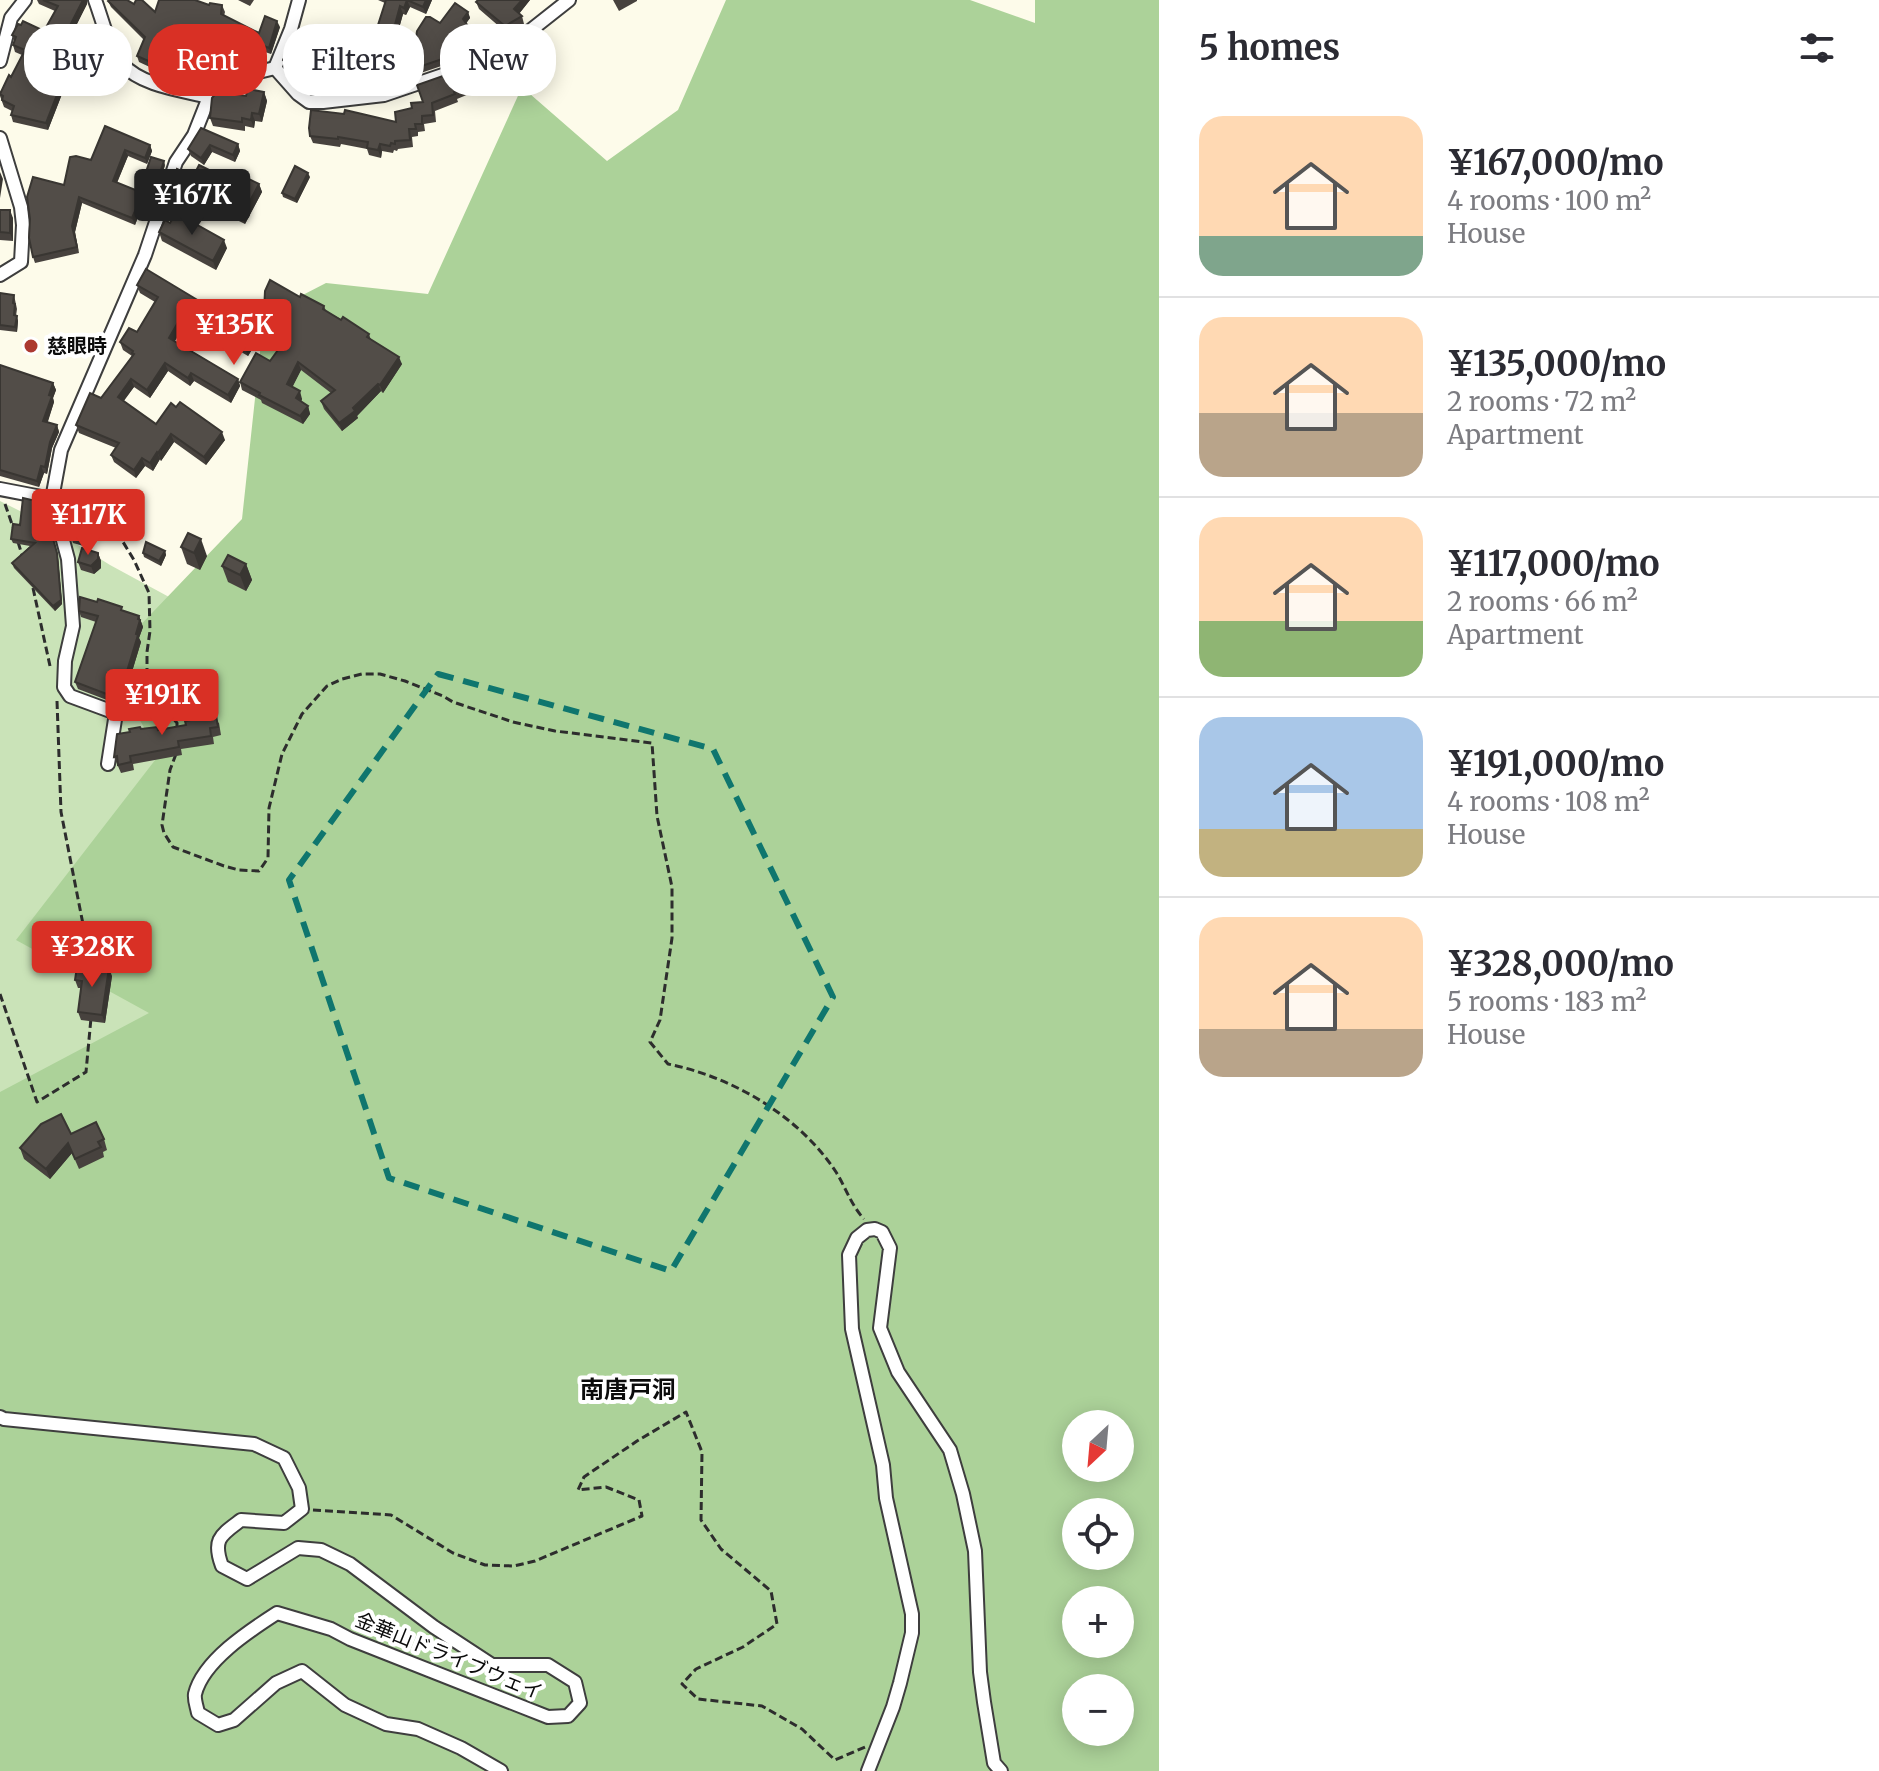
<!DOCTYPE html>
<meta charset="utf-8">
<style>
body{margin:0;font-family:Merriweather,"Noto Sans JP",serif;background:#f2f2f3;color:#2b2b33;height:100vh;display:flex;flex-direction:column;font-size:30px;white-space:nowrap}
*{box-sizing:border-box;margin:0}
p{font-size:26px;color:#7c7c81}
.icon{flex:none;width:44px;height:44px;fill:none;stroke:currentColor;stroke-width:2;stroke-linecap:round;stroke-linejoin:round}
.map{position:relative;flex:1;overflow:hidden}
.sheet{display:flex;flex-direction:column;background:#fff;width:720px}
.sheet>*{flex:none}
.guide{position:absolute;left:24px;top:24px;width:760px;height:72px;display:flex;gap:16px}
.needle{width:52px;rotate:206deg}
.fabs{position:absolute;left:1062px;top:1410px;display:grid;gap:16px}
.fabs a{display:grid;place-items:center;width:72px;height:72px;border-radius:50%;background:#fff;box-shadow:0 4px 20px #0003;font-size:40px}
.price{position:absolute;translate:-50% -68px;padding:0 18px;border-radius:8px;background:#d93025;color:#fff;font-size:26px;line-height:52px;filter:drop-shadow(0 2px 4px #0008)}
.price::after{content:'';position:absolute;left:50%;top:48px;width:24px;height:18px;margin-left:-12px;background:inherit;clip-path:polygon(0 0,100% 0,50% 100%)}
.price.active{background:#222;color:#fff}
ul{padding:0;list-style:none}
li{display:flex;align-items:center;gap:24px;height:200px;padding:0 40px}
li+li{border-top:2px solid #e1e1e2}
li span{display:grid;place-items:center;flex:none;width:224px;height:160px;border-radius:24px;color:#555}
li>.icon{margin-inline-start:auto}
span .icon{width:96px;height:96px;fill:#fffc;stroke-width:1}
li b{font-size:34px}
h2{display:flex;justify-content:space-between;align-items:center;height:96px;padding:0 40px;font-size:34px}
.tag{padding:0 28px;border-radius:32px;background:#fff;box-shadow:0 4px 20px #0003;font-size:28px;line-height:72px}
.tag.active{background:#d93025;color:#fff}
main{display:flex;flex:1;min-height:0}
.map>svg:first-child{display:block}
</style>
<main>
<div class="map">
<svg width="1159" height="1771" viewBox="0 0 1159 1771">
<rect width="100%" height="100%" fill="#fdfbea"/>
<polygon fill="#cae3b8" points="0,501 38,520 110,565 182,604 174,1020 0,1112"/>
<path fill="#acd299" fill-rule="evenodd" d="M726,0H970L1035,23V0H1159V1771H0V1092L149,1013L16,940L159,755L107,660L242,519L264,315L326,283L428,294L522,87L607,161L678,110ZM1076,1424H1120V1468H1076ZM1076,1512H1120V1556H1076ZM1076,1600H1120V1644H1076ZM1076,1688H1120V1732H1076Z"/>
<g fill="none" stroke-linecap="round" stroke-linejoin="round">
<defs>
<g id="minor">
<path d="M95,0C102,18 109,50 122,64C142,86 181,90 209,97"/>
<polyline points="0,61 11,18 25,0"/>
<polyline points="275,68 298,94 309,102 323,102 384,95 475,64 531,30 569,0"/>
<polyline points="275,68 291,29 299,0"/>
<polyline points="0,138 21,207 23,225 21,262 0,275"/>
<polyline points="0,489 52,499"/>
<polyline points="108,764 116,713 70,696 64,687 65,661 73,626 68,559 52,499 61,450 145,255 176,162 194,135 209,97 238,77 275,68"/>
<path d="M0,1417L4,1419L254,1444L284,1458L299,1488L302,1509L284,1523L241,1520C221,1535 212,1539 222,1566L247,1579L298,1548L321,1550L350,1564L434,1627L492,1665H548L575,1682L580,1703L568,1716L548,1717L350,1639L331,1629L277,1613C249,1631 203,1661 195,1694C194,1700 197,1707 198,1713L218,1725L234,1720L276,1683L302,1671L345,1705L386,1724L418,1729L461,1748L501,1771"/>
<polyline points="868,1771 893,1707 900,1683 912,1633 912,1614 886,1498 883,1465 852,1329 849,1255 857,1238 867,1230 875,1229 882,1232 890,1248 880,1328 898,1372 950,1450 963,1494 975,1551 980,1672 984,1702 994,1763 1001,1771"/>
</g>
</defs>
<use href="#minor" stroke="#3e3e3e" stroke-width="16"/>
<g stroke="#2d2d2d" stroke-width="3" stroke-dasharray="8 4" stroke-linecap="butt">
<polyline points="5,504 13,527"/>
<polyline points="67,504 109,519 134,560 149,593 150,631 147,652 147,679 160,702 177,723 177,727"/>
<polyline points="18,542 23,558"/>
<polyline points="33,588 50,666"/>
<polyline points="57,701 61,812 92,970"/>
<path d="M176,754L170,770L162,825L164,833L173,847L224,866L239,870L259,871L268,858L269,808L282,754L302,714L327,686L342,679L362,674H380L405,681L443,696L453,702L513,722L555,731L652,743L657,816L672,887V938L660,1020L650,1042L668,1064C733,1077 799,1116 836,1172C846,1188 851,1205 864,1219"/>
<polyline points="0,994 37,1102 86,1072 91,1018"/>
<polyline points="313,1510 391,1515 453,1553 485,1565 514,1566 535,1561 642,1516 639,1500 606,1487 578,1490 584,1477 637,1441 686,1412 702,1452 701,1520 721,1549 771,1591 777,1624 743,1647 696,1669 682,1684 698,1699 762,1706 802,1729 835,1760 865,1747"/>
</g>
<use href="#minor" stroke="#fff" stroke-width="12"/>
</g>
<g fill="#47423e">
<polygon points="37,0 87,0 87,4 59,59 77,72 65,95 62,94 48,130 13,122 11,115 12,111 4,107 0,96 0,92 11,77 22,55 15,52 13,45 14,41 12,35 44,31 55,11 39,4"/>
<polygon points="238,0 254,0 250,6"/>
<polygon points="378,0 432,0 426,14 410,7 406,15 403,14 396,39 377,82 366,79 363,72 385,3"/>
<polygon points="478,0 530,0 519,14 522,16 524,24 508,34 479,9 476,2"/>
<polygon points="613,0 637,0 637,1 619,11"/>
<polygon points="108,1 155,12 209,5 222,5 225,12 224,16 259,33 280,27 271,54 256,49 250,62 222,49 220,42 218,46 208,42 200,60 208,69 200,86 182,82 139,62 137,56 144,40 111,7"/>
<polygon points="468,12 470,18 466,23 480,43 482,49 471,56 400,80 394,78 391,72 413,57 440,23"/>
<polygon points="305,55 337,68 347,78 346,90 327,93 296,77 285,66 283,60"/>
<polygon points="460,70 469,94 457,99 458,102 435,111 436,122 424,124 425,131 418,132 418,136 412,137 413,147 398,149 397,151 394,150 393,153 382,151 381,158 369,155 367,149 341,144 340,147 313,143 310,136 396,122 412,108 423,102"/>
<polygon points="264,92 267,101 262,122 255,121 254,128 245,126 245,131 213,126 210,118"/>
<polygon points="105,126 150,145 152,151 147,164 128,156 117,183 143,193 145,199 135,225 82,203 75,232 79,253 35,263 33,257 64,185 91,160"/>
<polygon points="201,128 238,144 240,151 235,162 212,152 204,165 191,156 188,149"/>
<polygon points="165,165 155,196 142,191 141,187"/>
<polygon points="193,177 241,186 259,184 262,192 245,224 176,190 173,182"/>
<polygon points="310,177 297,203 283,197 282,193"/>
<polygon points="0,210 13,218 13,241 0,240"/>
<polygon points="159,232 227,248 216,270 162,241"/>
<polygon points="137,285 244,328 264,312 300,297 324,306 326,311 369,334 371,340 402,364 383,393 381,391 357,416 358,418 342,431 324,409 321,401 331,393 301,370 292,387 302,399 301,402 308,406 310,414 303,424 262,403 261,400 242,390 240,382 270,361 281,347 262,333 248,356 187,320 175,341 238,379 240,386 231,403 194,381 190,386 168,371 150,398 134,387 123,401 156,424 225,440 206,465 174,442 161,461 160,459 153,471 145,466 136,478 114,462 111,455 116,448 79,433 76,425 101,398 132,356 123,350 120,342 137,332 155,302 140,293"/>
<polygon points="0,293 14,295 17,309 16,316 18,321 17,332 0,330"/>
<polygon points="0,365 53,383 56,390 53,398 54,402 47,423 57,425 59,432 52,448 47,474 44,473 39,487 0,476"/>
<polygon points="38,506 58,558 62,604 55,611 14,568 12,563 30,546 13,543 11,539 20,525"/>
<polygon points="88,526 91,534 87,547 73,543 70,535"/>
<polygon points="181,547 207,556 200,570 187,564"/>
<polygon points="165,551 166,555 161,566 144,557 143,553"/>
<polygon points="98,553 101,561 101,568 94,574 81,570 78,562"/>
<polygon points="246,564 252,580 246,591 228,582 222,566"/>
<polygon points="79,611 124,611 139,616 143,627 139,638 141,642 124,698 120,705 78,689 75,682 96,622 81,617"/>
<polygon points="207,710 209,716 219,723 221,735 213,737 214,744 181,749 182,755 133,764 134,770 121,773 114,757 141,729 159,730 186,725 191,720"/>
<polygon points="94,969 112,976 105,1023 81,1020 78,1012 81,988 78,988 75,980"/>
<polygon points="71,1134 104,1139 107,1150 103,1152 104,1157 79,1169 72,1153 50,1179 24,1159 20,1148"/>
</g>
<g fill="#393632">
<polygon points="83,0 87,0 87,4 57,64 54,57"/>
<polygon points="407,0 410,7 406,15 404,8"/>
<polygon points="426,0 432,0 426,14 423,7"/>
<polygon points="522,0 530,0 517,16 514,9"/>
<polygon points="400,6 403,14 396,39 377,82 374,75"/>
<polygon points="468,12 470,18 465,25 463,19"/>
<polygon points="277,21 280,27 271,54 269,48"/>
<polygon points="222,26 224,32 218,46 215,40"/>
<polygon points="205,35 208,42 198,64 196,58"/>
<polygon points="254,42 256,49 250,62 247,55"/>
<polygon points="205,62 208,69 200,86 197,79"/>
<polygon points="74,65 77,72 65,95 63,88"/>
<polygon points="345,72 347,78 346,90 344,84"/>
<polygon points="60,87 62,94 48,130 46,123"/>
<polygon points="264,92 267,101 262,122 259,114"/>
<polygon points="252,113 255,121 254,128 251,120"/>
<polygon points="238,144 240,151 235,162 233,155"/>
<polygon points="380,144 382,151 381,158 378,150"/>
<polygon points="150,145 152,151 147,164 145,158"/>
<polygon points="210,145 212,152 204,165 201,158"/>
<polygon points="125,150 128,156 115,187 113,181"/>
<polygon points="164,161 165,165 155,196 154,191"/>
<polygon points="0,172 3,179 0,198"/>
<polygon points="308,173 310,177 297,203 295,199"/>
<polygon points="259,184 262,192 245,224 242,216"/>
<polygon points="143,193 145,199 135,225 132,218"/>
<polygon points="79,197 82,203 75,232 79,253 72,226"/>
<polygon points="10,210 13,218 13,241 10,233"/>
<polygon points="224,240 227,248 216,270 213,261"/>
<polygon points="184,312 187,320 172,346 169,338"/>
<polygon points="17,316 18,321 17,332 15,327"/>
<polygon points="259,326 262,333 248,356 245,348"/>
<polygon points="399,357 402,364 383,393 380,385"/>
<polygon points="298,362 301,370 290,392 287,384"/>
<polygon points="165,363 168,371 150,398 147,390"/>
<polygon points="191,373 194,381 190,386 188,378"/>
<polygon points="131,379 134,387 121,405 118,397"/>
<polygon points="238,379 240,386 231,403 228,395"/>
<polygon points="53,383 56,390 53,398 54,402 46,428 43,421"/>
<polygon points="378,384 381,391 357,416 358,418 342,431 339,423"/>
<polygon points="300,391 302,399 299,406 296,398"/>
<polygon points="308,406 310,414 303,424 300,416"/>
<polygon points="57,425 59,432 52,448 47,474 45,467 50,442"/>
<polygon points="222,432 225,440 206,465 204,457"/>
<polygon points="171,434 174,442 161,461 158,453"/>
<polygon points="157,452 160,459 153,471 150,463"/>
<polygon points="142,458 145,466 136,478 134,470"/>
<polygon points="41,466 44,473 39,487 37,481"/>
<polygon points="46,510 58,558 62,604 55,611 53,606"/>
<polygon points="88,526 91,534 87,547 84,539"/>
<polygon points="201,539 207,556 200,570 194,553"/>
<polygon points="165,551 166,555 161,566 159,561"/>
<polygon points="98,553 101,561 101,568 94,574 91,566"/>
<polygon points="246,564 252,580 246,591 240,575"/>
<polygon points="139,616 143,627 139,638 141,642 124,698 120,705 117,698 136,634"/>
<polygon points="109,968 112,976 105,1023 102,1015"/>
<polygon points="68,1143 72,1153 50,1179 46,1169"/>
</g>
<g fill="#524d48" stroke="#393632" stroke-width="2">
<polygon points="43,0 83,0 54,57 74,65 63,88 60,87 46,123 11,115 14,106 2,100 3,96 0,94 9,75 11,77 25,50 13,45 16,37 12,35 18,24 21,25 23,21 44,31 58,6"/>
<polygon points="109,0 127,0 134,4 136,0 142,0 155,12 159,0 195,0 209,5 210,3 222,5 221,14 259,33 265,16 277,21 269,48 254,42 247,55 220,42 222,26 215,40 205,35 196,58 205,62 197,79 180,75 137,56 145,37 108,1"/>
<polygon points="386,0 426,0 423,7 407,0 404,8 400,6 393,32 374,75 363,72"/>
<polygon points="478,0 522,0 514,9 522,16 505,26 476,2"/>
<polygon points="455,3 468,12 463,19 480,43 469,50 398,74 391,72 402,54 413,57 417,31 426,17 430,17 440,23"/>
<polygon points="289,47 305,55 307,50 324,58 324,64 336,64 335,68 340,68 340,71 345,72 344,84 324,86 294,71 283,60"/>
<polygon points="460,70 467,87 454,92 455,94 432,103 433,115 422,116 422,124 415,124 416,129 409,129 410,140 395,141 395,144 391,143 390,146 380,144 378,150 367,148 368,142 338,137 338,139 310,136 309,128 311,110 344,114 345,110 396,122 395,112 412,108 411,103 423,102 417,85"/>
<polygon points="248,89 264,92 259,114 252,113 251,120 242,118 242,122 210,118 212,98 217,92 246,96"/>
<polygon points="105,126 150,145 145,158 125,150 113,181 143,193 132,218 79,197 72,226 77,247 33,257 29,238 30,219 27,197 33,177 64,185 70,157 76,156 91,160"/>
<polygon points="201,128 238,144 233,155 210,145 201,158 188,149"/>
<polygon points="151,157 164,161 154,191 141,187"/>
<polygon points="199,165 241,186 244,179 247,178 259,184 242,216 173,182 177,169 193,177"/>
<polygon points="295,166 308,173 295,199 282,193"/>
<polygon points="0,210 10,210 10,233 0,232"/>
<polygon points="176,213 224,240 213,261 159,232 165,220 170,223"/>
<polygon points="146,269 244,328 256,308 264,312 265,291 270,280 300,297 301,294 324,306 323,309 341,320 343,317 369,334 367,337 399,357 380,385 378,384 353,408 355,411 339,423 321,401 335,390 298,362 287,384 300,391 296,398 308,406 300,416 259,395 260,393 240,382 256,353 270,361 283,343 259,326 245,348 184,312 169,338 238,379 228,395 191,373 188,378 165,363 147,390 131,379 118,397 156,424 171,403 176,407 180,402 222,432 204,457 171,434 158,453 157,452 150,463 142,458 134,470 111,455 119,443 76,425 90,393 101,398 134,354 132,353 133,351 120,342 129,328 137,332 158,297 137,285"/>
<polygon points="0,293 14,295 13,303 15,304 14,315 17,316 15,327 0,325"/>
<polygon points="0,365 53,383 49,395 52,396 43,421 57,425 50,442 45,467 41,466 37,481 0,470"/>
<polygon points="23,498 36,501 36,506 44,506 57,553 59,577 61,600 53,606 12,563 35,543 11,539 13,524 20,525"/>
<polygon points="67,520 88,526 84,539 70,535"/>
<polygon points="188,533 201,539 194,553 181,547"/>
<polygon points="146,542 165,551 159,561 143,553"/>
<polygon points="82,548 98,553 98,559 91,566 78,562"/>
<polygon points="228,555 246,564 240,575 222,566"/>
<polygon points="80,597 97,602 98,599 122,607 121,610 139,616 138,619 140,620 136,634 138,635 121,691 117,698 75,682 98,616 79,611"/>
<polygon points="207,710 208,716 216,715 218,727 210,728 211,736 178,741 179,747 130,756 131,762 118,765 117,756 114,757 117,734 130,732 129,729 140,727 141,729 157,727 158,730 186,725 185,721 191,720 190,713"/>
<polygon points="77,967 94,969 94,967 109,968 102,1015 78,1012 82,981 75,980"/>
<polygon points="61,1114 71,1134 96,1122 104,1139 98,1142 101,1147 75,1159 68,1143 46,1169 20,1148 41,1124"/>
</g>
<path fill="none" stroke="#0f766e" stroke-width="6" stroke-dasharray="16 10" stroke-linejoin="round" d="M438,674L713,749L833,997L671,1271L389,1178L289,880Z"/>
<circle fill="#ac3931" stroke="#fff" stroke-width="3" cx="31" cy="346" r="8"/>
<g text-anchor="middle" stroke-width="8" stroke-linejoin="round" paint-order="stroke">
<g font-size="20" font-weight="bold" fill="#0b0b0b" stroke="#fff" text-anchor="start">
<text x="47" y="353">慈眼時</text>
</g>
<g font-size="20" fill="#0b0b0b" stroke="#fff">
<text transform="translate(449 1656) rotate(22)" y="7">金華山ドライブウェイ</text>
</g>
<g font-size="24" font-weight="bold" fill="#0b0b0b" stroke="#fff">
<text x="628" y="1398">南唐戸洞</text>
</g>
</g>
</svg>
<div class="fabs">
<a><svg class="needle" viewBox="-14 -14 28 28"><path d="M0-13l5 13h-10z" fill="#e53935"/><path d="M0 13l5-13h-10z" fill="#7c7c81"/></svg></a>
<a><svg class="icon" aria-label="locate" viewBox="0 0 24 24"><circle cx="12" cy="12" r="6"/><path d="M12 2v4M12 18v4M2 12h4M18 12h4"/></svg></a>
<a>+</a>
<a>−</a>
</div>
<b class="price active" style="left:192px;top:237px">¥167K</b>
<b class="price" style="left:234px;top:367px">¥135K</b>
<b class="price" style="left:88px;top:557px">¥117K</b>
<b class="price" style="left:162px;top:737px">¥191K</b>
<b class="price" style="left:92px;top:989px">¥328K</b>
<div class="guide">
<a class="tag">Buy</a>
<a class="tag active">Rent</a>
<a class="tag">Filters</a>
<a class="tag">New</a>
</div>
</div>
<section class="sheet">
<h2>5 homes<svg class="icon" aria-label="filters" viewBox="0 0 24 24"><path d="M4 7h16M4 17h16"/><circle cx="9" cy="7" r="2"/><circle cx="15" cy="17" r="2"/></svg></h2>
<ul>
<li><span style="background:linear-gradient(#ffd9b3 75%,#7fa58c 0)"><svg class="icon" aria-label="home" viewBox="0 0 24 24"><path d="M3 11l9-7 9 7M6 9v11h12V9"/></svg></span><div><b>¥167,000/mo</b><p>4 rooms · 100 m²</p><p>House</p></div></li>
<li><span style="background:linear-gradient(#ffd9b3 60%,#b9a48a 0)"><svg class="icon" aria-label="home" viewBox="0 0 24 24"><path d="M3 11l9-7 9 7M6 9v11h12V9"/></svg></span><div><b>¥135,000/mo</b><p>2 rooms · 72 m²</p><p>Apartment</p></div></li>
<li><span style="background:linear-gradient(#ffd9b3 65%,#8fb573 0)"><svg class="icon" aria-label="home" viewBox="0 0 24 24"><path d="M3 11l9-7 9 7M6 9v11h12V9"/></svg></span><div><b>¥117,000/mo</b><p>2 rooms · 66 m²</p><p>Apartment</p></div></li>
<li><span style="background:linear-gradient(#a9c7e8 70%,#c2b280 0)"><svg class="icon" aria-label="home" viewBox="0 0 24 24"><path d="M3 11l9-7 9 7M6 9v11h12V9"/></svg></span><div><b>¥191,000/mo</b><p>4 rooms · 108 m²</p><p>House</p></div></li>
<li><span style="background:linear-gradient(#ffd9b3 70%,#b9a48a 0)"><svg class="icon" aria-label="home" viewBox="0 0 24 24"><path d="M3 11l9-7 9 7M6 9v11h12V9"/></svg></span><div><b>¥328,000/mo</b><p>5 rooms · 183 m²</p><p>House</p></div></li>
</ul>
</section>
</main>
